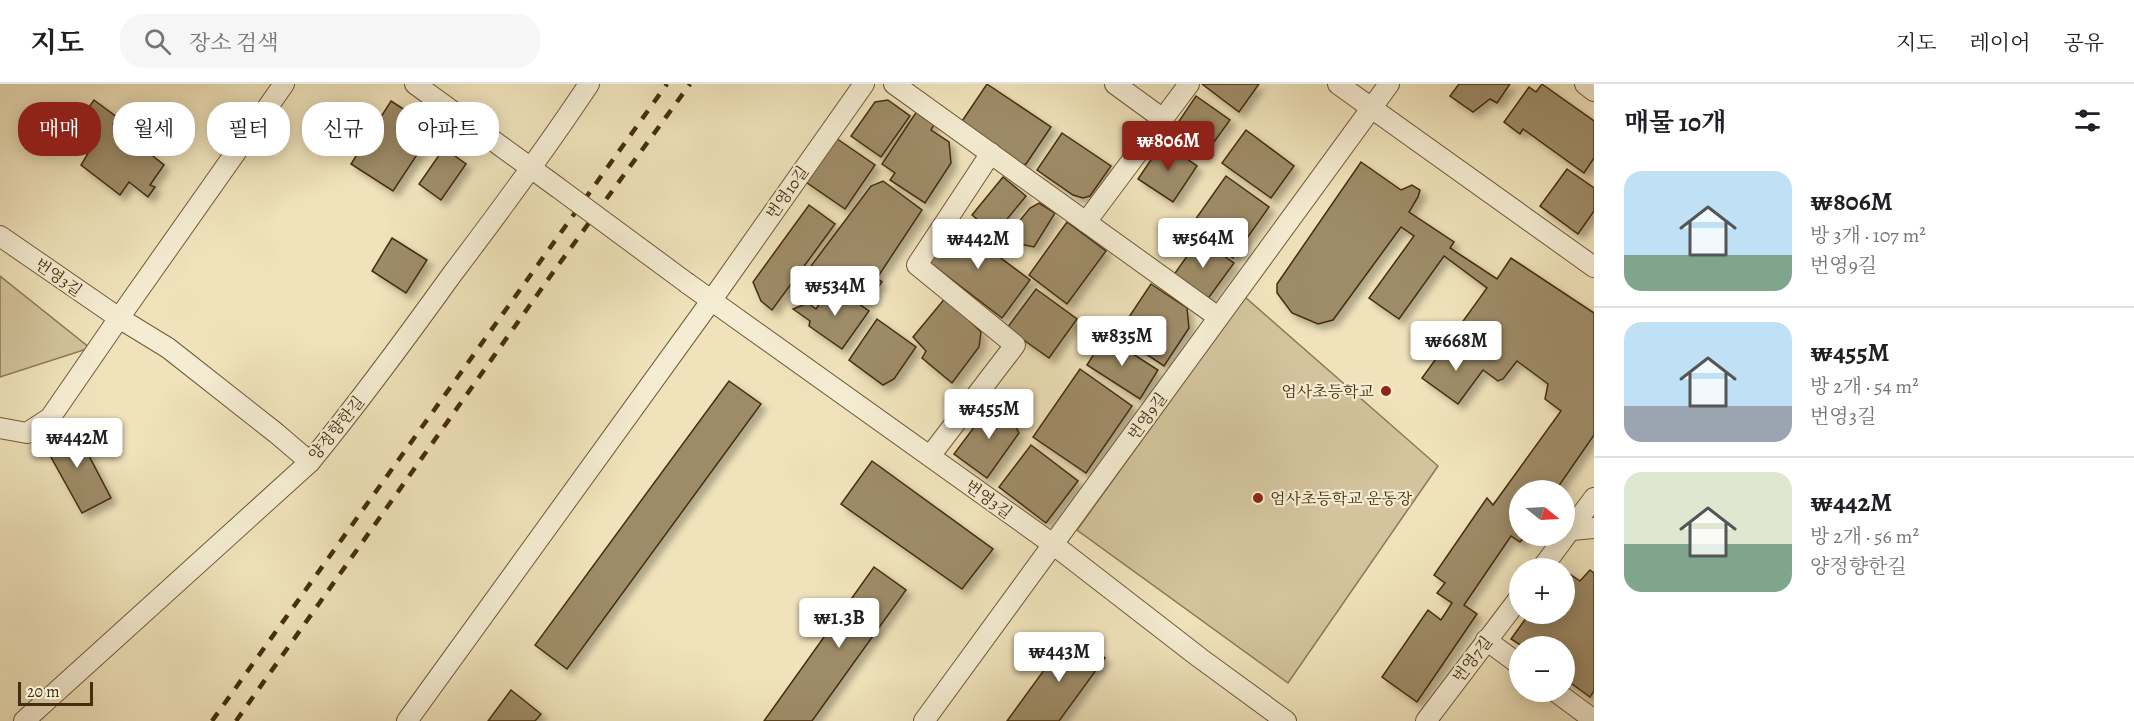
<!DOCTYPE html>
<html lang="ko">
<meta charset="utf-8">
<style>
body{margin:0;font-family:Alegreya,"Noto Serif KR",serif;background:#f6f6f6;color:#202124;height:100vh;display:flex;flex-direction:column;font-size:22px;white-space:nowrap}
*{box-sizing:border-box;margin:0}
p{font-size:20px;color:#757577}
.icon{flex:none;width:33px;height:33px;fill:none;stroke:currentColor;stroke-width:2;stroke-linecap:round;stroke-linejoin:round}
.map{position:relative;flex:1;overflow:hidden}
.details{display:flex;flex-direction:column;background:#fff;width:540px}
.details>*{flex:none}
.banner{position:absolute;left:18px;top:18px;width:570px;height:54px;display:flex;gap:12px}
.needle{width:39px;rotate:108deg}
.controls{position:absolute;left:1509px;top:396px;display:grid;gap:12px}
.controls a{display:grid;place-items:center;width:66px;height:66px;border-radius:50%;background:#fff;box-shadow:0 3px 15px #0003;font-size:30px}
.scale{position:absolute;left:18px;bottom:15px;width:75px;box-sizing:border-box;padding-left:6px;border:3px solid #452d0d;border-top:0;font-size:16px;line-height:21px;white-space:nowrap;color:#452d0d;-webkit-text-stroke:4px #f5edd3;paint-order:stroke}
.price{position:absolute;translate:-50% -51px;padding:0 14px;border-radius:6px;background:#fff;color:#222;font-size:20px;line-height:39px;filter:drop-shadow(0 2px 3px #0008)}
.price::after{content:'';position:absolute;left:50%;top:36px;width:18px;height:14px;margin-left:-9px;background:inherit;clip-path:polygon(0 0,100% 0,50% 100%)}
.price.selected{background:#8f2418;color:#fff}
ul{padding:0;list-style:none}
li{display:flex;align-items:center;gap:18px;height:150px;padding:0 30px}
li+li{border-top:2px solid #e0e0e0}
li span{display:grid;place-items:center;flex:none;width:168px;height:120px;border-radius:18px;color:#555}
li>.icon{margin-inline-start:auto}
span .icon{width:72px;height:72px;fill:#fffc;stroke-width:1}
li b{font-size:26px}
h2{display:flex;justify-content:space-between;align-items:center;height:72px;padding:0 30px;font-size:26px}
.pill{padding:0 21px;border-radius:24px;background:#fff;box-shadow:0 3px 15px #0003;font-size:21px;line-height:54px}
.pill.selected{background:#8f2418;color:#fff}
header{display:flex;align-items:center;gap:36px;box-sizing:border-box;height:84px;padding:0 30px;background:#fff;border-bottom:2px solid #e0e0e0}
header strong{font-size:28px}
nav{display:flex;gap:33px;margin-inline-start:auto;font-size:21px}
.search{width:420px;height:54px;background:#f6f6f6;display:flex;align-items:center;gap:15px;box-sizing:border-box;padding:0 21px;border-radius:24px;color:#757577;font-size:22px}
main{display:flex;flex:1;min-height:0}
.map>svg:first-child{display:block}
</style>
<header>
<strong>지도</strong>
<div class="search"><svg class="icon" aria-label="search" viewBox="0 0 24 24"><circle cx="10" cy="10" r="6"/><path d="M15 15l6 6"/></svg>장소 검색</div>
<nav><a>지도</a><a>레이어</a><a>공유</a></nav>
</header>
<main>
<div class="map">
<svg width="1594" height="637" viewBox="0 0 1594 637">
<defs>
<filter id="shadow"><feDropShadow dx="5.5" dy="5.5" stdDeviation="3" flood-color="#0004"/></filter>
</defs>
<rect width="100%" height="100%" fill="#f0e3bb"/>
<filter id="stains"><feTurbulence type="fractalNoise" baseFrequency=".00333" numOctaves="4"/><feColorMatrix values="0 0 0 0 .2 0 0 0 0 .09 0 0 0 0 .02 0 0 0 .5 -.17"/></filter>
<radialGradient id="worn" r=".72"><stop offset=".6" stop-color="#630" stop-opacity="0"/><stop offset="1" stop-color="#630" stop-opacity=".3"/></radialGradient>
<g fill="#d3c49d" stroke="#8c7855" stroke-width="1.5">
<polygon points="0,192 90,264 0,293"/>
<polygon points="1245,213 1438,382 1288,599 1077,446"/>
</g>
<g fill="#9e8c67" stroke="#452d0d" stroke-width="1.5" filter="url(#shadow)">
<polygon points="987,0 1051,43 1026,80 1020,82 960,40"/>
<polygon points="1202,0 1259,0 1239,28"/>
<polygon points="1459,0 1510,0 1497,19 1490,15 1473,28 1450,12"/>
<polygon points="1542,0 1594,37 1594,74 1584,89 1523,45 1520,50 1504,38 1529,3 1536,8"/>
<polygon points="1196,12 1230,36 1206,69 1173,46"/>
<polygon points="94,16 118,34 113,40 164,81 150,101 155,103 148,113 129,98 120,111 81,81 90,66 86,63 95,50 78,38"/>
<polygon points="888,16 910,32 881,73 851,52 875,18"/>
<polygon points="391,17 434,45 393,107 351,80"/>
<polygon points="917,27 935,39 931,46 949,58 951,79 925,119 890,96 895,89 882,80"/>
<polygon points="1246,46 1294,82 1271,114 1222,79"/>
<polygon points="1062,49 1111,82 1090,112 1083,114 1073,111 1037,86"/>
<polygon points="833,52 875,81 845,125 803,96"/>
<polygon points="1163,58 1197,82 1173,118 1138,95"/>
<polygon points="444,64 466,80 441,116 419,100"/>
<polygon points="1361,78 1401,106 1412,101 1420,106 1418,113 1409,128 1454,158 1450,164 1497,195 1511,174 1594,229 1594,351 1556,406 1520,406 1520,452 1525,452 1520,458 1511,452 1464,521 1477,530 1417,618 1382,593 1428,526 1441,536 1452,519 1437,509 1445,499 1434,491 1487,414 1493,421 1561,327 1545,315 1548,300 1517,277 1503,295 1498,297 1483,286 1458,320 1422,294 1487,204 1444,172 1399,235 1369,214 1414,152 1401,143 1333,236 1318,240 1292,229 1277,209 1277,200"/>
<polygon points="1567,85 1594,104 1594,127 1578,150 1540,122"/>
<polygon points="1226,92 1269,123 1233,174 1190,143"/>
<polygon points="1003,93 1026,112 995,150 972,131"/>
<polygon points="883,97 922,126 877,194 882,198 866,219 811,182 871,102"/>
<polygon points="1039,119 1055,129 1034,163 1020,160 1008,151 1030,124"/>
<polygon points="809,121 835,140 772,226 761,217 753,198"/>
<polygon points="953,138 1030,196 1002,234 925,175"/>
<polygon points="1067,138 1106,167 1067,220 1029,191"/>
<polygon points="392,154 427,176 406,209 372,187"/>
<polygon points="1199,155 1234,179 1207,216 1173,192"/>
<polygon points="1151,200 1187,224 1189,244 1164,282 1117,251"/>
<polygon points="832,201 869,227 842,265 809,242 810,237 793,225 808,219 816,225"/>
<polygon points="1036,205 1077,235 1049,274 1007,244"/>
<polygon points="946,213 981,248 979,263 952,299 922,274 926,267 913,253"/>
<polygon points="877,235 916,263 894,295 883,301 849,276"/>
<polygon points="1105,252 1158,286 1140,315 1087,281"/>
<polygon points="1080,285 1132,322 1086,389 1033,353"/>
<polygon points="729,297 761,320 567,585 535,561"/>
<polygon points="1002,319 1019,349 987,394 954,370 989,323 994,320"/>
<polygon points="68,338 78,351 111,414 82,429 47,366 55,351 52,347"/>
<polygon points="1031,361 1078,397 1046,439 999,403"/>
<polygon points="872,377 993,465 962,505 841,420"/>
<polygon points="874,483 906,506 812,637 764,637"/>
<polygon points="1564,486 1580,497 1590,486 1594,489 1594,607 1590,613 1564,594 1564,562 1522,562 1511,555 1529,530 1564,530"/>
<polygon points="1071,549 1105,574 1059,637 1007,637"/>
<polygon points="511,606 541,630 535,637 488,637"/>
</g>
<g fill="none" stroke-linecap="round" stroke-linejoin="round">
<defs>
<g id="minor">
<polyline points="284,0 119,234 168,264 276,349 310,378"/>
<polyline points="415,0 557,103"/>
<polyline points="894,0 1218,233"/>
<polyline points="1115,0 1163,35"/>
<polyline points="1338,0 1594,183"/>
<polyline points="1585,0 1594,7"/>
<polyline points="1086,138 1189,0"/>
<polyline points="0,152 119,234 50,334 27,349 0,344"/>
<polyline points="687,199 1054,461 1200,574 1286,637"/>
<polyline points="930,372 1015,261 917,181 991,69"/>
<polyline points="1572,446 1594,444"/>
<polyline points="1542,484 1594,414"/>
<polyline points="1486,556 1520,581"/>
<polyline points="1556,608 1594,636"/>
<path d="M24,637L310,378C360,317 407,253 453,189C500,127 546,65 589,0"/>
<polyline points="407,637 711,217 864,0"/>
<polyline points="924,637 1389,0"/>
<polyline points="1426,637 1520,513"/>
</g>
</defs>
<use href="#minor" stroke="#705a38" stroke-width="22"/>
<use href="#minor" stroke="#f5edd3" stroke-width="20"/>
<g stroke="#452d0d" stroke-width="4.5" stroke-dasharray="10 10" stroke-linecap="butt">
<polyline points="212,637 667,0"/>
<polyline points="236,637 554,187 690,0"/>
</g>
<defs>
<polyline id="minor-bridge" points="557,103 687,199"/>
</defs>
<use href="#minor-bridge" stroke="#705a38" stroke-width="22" stroke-linecap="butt"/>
<use href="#minor-bridge" stroke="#f5edd3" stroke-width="20"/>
</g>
<g fill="#8f2418" stroke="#f5edd3" stroke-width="2">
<circle cx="1386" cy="307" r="6"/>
<circle cx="1258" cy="414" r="6"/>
</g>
<g text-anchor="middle" stroke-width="4.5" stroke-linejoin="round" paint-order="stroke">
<g font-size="16" fill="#452d0d" stroke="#f5edd3">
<text transform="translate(787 108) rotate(-55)" y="6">번영10길</text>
<text transform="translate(59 193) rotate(35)" y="6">번영3길</text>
<text transform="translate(1147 332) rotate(-54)" y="6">번영9길</text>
<text transform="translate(336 344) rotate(-51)" y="6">양정향한길</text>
<text transform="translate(989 415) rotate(36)" y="6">번영3길</text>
<text transform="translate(1472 575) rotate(-53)" y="6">번영7길</text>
</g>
<g font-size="16" fill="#452d0d" stroke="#f5edd3" text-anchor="end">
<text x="1374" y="313">엄사초등학교</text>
<text x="1270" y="420" text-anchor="start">엄사초등학교 운동장</text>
</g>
</g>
<rect width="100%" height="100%" filter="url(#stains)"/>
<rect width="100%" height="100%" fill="url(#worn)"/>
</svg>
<div class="controls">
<a><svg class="needle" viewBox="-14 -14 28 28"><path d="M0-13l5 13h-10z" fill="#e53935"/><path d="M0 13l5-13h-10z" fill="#757577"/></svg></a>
<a>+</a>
<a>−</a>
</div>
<div class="scale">20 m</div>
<b class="price selected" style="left:1168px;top:88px">₩806M</b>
<b class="price" style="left:1203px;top:185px">₩564M</b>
<b class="price" style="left:978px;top:186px">₩442M</b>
<b class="price" style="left:835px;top:233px">₩534M</b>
<b class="price" style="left:1122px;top:283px">₩835M</b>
<b class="price" style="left:1456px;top:288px">₩668M</b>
<b class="price" style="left:989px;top:356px">₩455M</b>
<b class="price" style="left:77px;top:385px">₩442M</b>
<b class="price" style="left:839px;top:565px">₩1.3B</b>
<b class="price" style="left:1059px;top:599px">₩443M</b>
<div class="banner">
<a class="pill selected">매매</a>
<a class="pill">월세</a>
<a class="pill">필터</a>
<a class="pill">신규</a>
<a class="pill">아파트</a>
</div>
</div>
<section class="details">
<h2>매물 10개<svg class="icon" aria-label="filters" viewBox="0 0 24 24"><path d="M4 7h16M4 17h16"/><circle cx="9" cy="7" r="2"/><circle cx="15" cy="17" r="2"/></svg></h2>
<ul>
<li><span style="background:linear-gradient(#bfe0f5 70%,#7fa58c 0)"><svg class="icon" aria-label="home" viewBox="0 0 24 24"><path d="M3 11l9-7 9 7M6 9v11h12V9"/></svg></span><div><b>₩806M</b><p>방 3개 · 107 m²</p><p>번영9길</p></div></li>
<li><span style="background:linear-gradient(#bfe0f5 70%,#9aa5b1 0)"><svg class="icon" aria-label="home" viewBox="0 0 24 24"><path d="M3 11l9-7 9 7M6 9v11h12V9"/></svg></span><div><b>₩455M</b><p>방 2개 · 54 m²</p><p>번영3길</p></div></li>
<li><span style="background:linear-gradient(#dfe7d0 60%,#7fa58c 0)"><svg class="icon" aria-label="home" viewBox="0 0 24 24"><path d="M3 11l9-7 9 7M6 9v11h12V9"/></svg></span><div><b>₩442M</b><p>방 2개 · 56 m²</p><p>양정향한길</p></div></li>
</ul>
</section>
</main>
